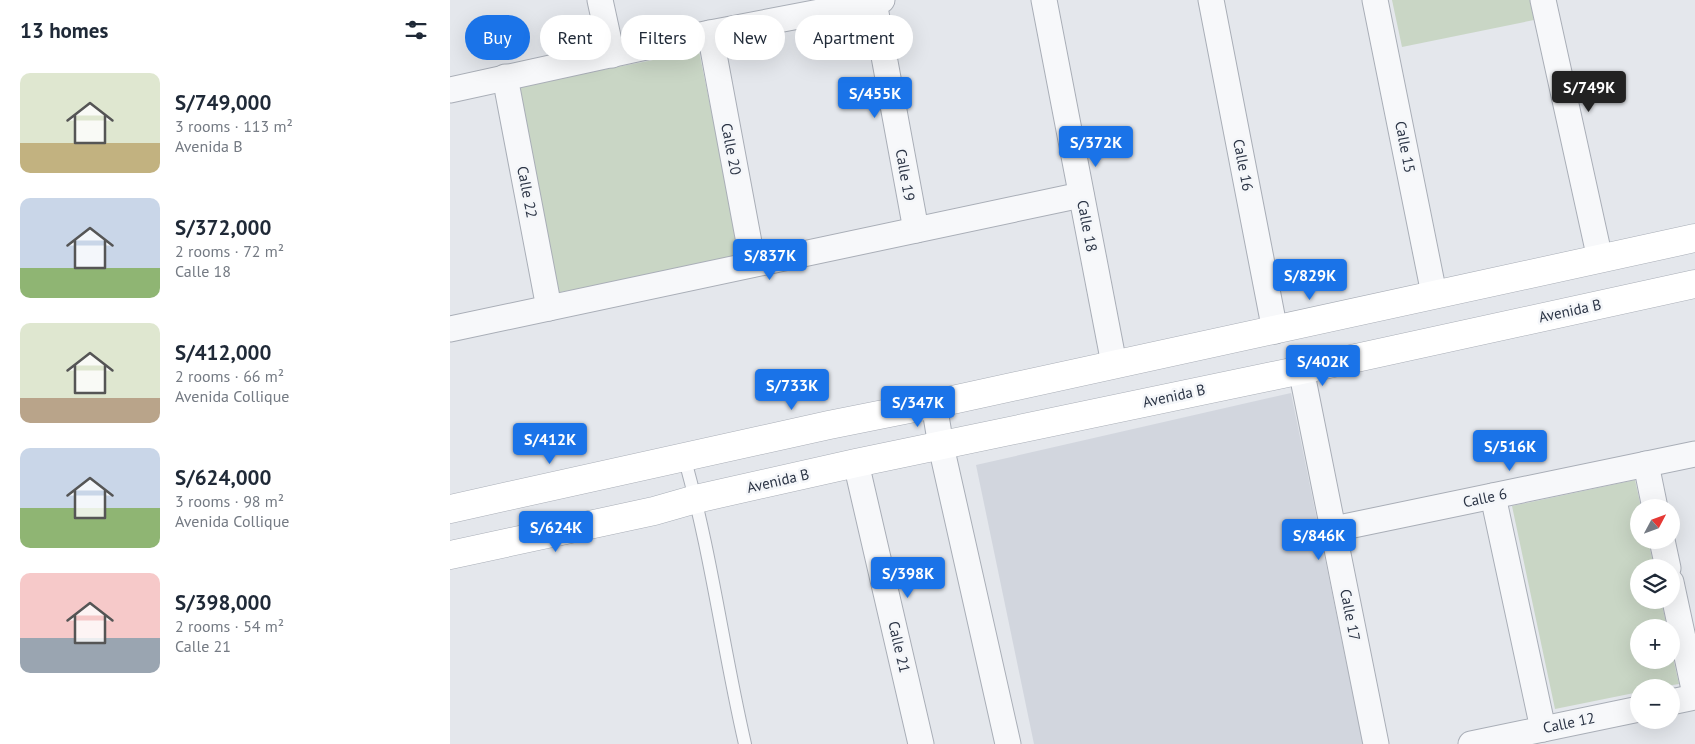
<!DOCTYPE html>
<meta charset="utf-8">
<style>
body{margin:0;font-family:"PT Sans",sans-serif;background:#f2f2f3;color:#1f2937;height:100vh;display:flex;flex-direction:column;font-size:19px;white-space:nowrap}
*{box-sizing:border-box;margin:0}
p{font-size:16px;color:#747a83}
.icon{flex:none;width:28px;height:28px;fill:none;stroke:currentColor;stroke-width:2;stroke-linecap:round;stroke-linejoin:round}
.map{position:relative;flex:1;overflow:hidden}
.panel{display:flex;flex-direction:column;background:#fff;width:450px}
.panel>*{flex:none}
.guide{position:absolute;left:15px;top:15px;width:475px;height:45px;display:flex;gap:10px}
.needle{width:32px;rotate:49deg}
.fabs{position:absolute;left:1180px;top:499px;display:grid;gap:10px}
.fabs a{display:grid;place-items:center;width:50px;height:50px;border-radius:50%;background:#fff;box-shadow:0 5px 20px #0002;font-size:25px}
.price{position:absolute;translate:-50% -42px;padding:0 11px;border-radius:5px;background:#1a73e8;color:#fff;font-size:16px;line-height:32px;filter:drop-shadow(0 1px 2px #0008)}
.price::after{content:'';position:absolute;left:50%;top:30px;width:15px;height:11px;margin-left:-8px;background:inherit;clip-path:polygon(0 0,100% 0,50% 100%)}
.price.active{background:#222;color:#fff}
ul{padding:0;list-style:none}
li{display:flex;align-items:center;gap:15px;height:125px;padding:0 20px}
li span{display:grid;place-items:center;flex:none;width:140px;height:100px;border-radius:10px;color:#555}
li>.icon{margin-inline-start:auto}
span .icon{width:60px;height:60px;fill:#fffc;stroke-width:1}
li b{font-size:21px}
h2{display:flex;justify-content:space-between;align-items:center;height:60px;padding:0 20px;font-size:21px}
.pill{padding:0 18px;border-radius:22px;background:#fff;box-shadow:0 5px 20px #0002;font-size:18px;line-height:45px}
.pill.active{background:#1a73e8;color:#fff}
main{display:flex;flex:1;min-height:0}
.map>svg:first-child{display:block}
</style>
<main>
<section class="panel">
<h2>13 homes<svg class="icon" aria-label="filters" viewBox="0 0 24 24"><path d="M4 7h16M4 17h16"/><circle cx="9" cy="7" r="2"/><circle cx="15" cy="17" r="2"/></svg></h2>
<ul>
<li><span style="background:linear-gradient(#dfe7d0 70%,#c2b280 0)"><svg class="icon" aria-label="home" viewBox="0 0 24 24"><path d="M3 11l9-7 9 7M6 9v11h12V9"/></svg></span><div><b>S/749,000</b><p>3 rooms · 113 m²</p><p>Avenida B</p></div></li>
<li><span style="background:linear-gradient(#c9d6e8 70%,#8fb573 0)"><svg class="icon" aria-label="home" viewBox="0 0 24 24"><path d="M3 11l9-7 9 7M6 9v11h12V9"/></svg></span><div><b>S/372,000</b><p>2 rooms · 72 m²</p><p>Calle 18</p></div></li>
<li><span style="background:linear-gradient(#dfe7d0 75%,#b9a48a 0)"><svg class="icon" aria-label="home" viewBox="0 0 24 24"><path d="M3 11l9-7 9 7M6 9v11h12V9"/></svg></span><div><b>S/412,000</b><p>2 rooms · 66 m²</p><p>Avenida Collique</p></div></li>
<li><span style="background:linear-gradient(#c9d6e8 60%,#8fb573 0)"><svg class="icon" aria-label="home" viewBox="0 0 24 24"><path d="M3 11l9-7 9 7M6 9v11h12V9"/></svg></span><div><b>S/624,000</b><p>3 rooms · 98 m²</p><p>Avenida Collique</p></div></li>
<li><span style="background:linear-gradient(#f6c9c9 65%,#9aa5b1 0)"><svg class="icon" aria-label="home" viewBox="0 0 24 24"><path d="M3 11l9-7 9 7M6 9v11h12V9"/></svg></span><div><b>S/398,000</b><p>2 rooms · 54 m²</p><p>Calle 21</p></div></li>
</ul>
</section>
<div class="map">
<svg width="1245" height="744" viewBox="0 0 1245 744">
<rect width="100%" height="100%" fill="#e4e7ec"/>
<polygon fill="#d2d6de" points="841,393 913,744 584,744 526,465"/>
<g fill="#c9d6c5">
<polygon points="942,0 1080,0 1084,20 952,47"/>
<polygon points="249,51 291,257 106,293 65,87"/>
<polygon points="1185,480 1191,507 1189,508 1189,540 1198,540 1204,567 1189,568 1189,600 1211,600 1217,627 1189,628 1189,660 1221,660 1221,649 1229,684 1210,687 1189,688 1189,692 1105,709 1062,506"/>
</g>
<g fill="none" stroke-linecap="round" stroke-linejoin="round">
<defs>
<path id="lane" d="M234,457C261,551 273,649 295,744"/>
<g id="street">
<polyline points="150,0 162,55"/>
<polyline points="594,0 664,364"/>
<polyline points="761,0 825,331"/>
<polyline points="925,0 984,294"/>
<polyline points="1093,0 1150,259"/>
<polyline points="424,2 466,230"/>
<polyline points="260,33 303,264"/>
<polyline points="55,77 99,308"/>
<polyline points="0,90 260,33 432,0"/>
<polyline points="0,329 631,195"/>
<polyline points="851,369 926,744"/>
<polyline points="484,404 491,446 558,744"/>
<polyline points="406,463 471,744"/>
<polyline points="1196,464 1205,508"/>
<polyline points="1043,496 1093,729"/>
<polyline points="884,529 1245,454"/>
<polyline points="1212,540 1218,568"/>
<polyline points="1221,582 1245,694"/>
<polyline points="1221,702 1245,697"/>
<polyline points="1021,744 1189,709"/>
</g>
<g id="secondary">
<polyline points="0,509 379,425 484,404 1245,238"/>
<polyline points="0,555 204,511 246,499 406,463 842,372 1245,284"/>
</g>
</defs>
<use href="#lane" stroke="#a9aeb7" stroke-width="14"/>
<use href="#street" stroke="#a9aeb7" stroke-width="27"/>
<use href="#secondary" stroke="#a9aeb7" stroke-width="29"/>
<use href="#lane" stroke="#f7f8fa" stroke-width="12"/>
<use href="#street" stroke="#f7f8fa" stroke-width="25"/>
<use href="#secondary" stroke="#fff" stroke-width="28"/>
</g>
<g text-anchor="middle" stroke-width="5" stroke-linejoin="round" paint-order="stroke">
<g font-size="15" fill="#2b3445" stroke="#f4f6f9">
<text transform="translate(955 147) rotate(79)" y="5">Calle 15</text>
<text transform="translate(281 149) rotate(79)" y="5">Calle 20</text>
<text transform="translate(793 165) rotate(79)" y="5">Calle 16</text>
<text transform="translate(455 175) rotate(80)" y="5">Calle 19</text>
<text transform="translate(77 192) rotate(79)" y="5">Calle 22</text>
<text transform="translate(637 226) rotate(79)" y="5">Calle 18</text>
<text transform="translate(1120 311) rotate(-12)" y="5">Avenida B</text>
<text transform="translate(724 396) rotate(-12)" y="5">Avenida B</text>
<text transform="translate(328 481) rotate(-13)" y="5">Avenida B</text>
<text transform="translate(1035 498) rotate(-12)" y="5">Calle 6</text>
<text transform="translate(900 615) rotate(79)" y="5">Calle 17</text>
<text transform="translate(449 647) rotate(77)" y="5">Calle 21</text>
<text transform="translate(1119 723) rotate(-12)" y="5">Calle 12</text>
</g>
</g>
</svg>
<div class="fabs">
<a><svg class="needle" viewBox="-14 -14 28 28"><path d="M0-13l5 13h-10z" fill="#e53935"/><path d="M0 13l5-13h-10z" fill="#747a83"/></svg></a>
<a><svg class="icon" aria-label="layers" viewBox="0 0 24 24"><path d="M12 4l9 5-9 5-9-5zM3 14l9 5 9-5"/></svg></a>
<a>+</a>
<a>−</a>
</div>
<b class="price active" style="left:1139px;top:113px">S/749K</b>
<b class="price" style="left:425px;top:119px">S/455K</b>
<b class="price" style="left:646px;top:168px">S/372K</b>
<b class="price" style="left:320px;top:281px">S/837K</b>
<b class="price" style="left:860px;top:301px">S/829K</b>
<b class="price" style="left:873px;top:387px">S/402K</b>
<b class="price" style="left:342px;top:411px">S/733K</b>
<b class="price" style="left:468px;top:428px">S/347K</b>
<b class="price" style="left:100px;top:465px">S/412K</b>
<b class="price" style="left:1060px;top:472px">S/516K</b>
<b class="price" style="left:106px;top:553px">S/624K</b>
<b class="price" style="left:869px;top:561px">S/846K</b>
<b class="price" style="left:458px;top:599px">S/398K</b>
<div class="guide">
<a class="pill active">Buy</a>
<a class="pill">Rent</a>
<a class="pill">Filters</a>
<a class="pill">New</a>
<a class="pill">Apartment</a>
</div>
</div>
</main>
